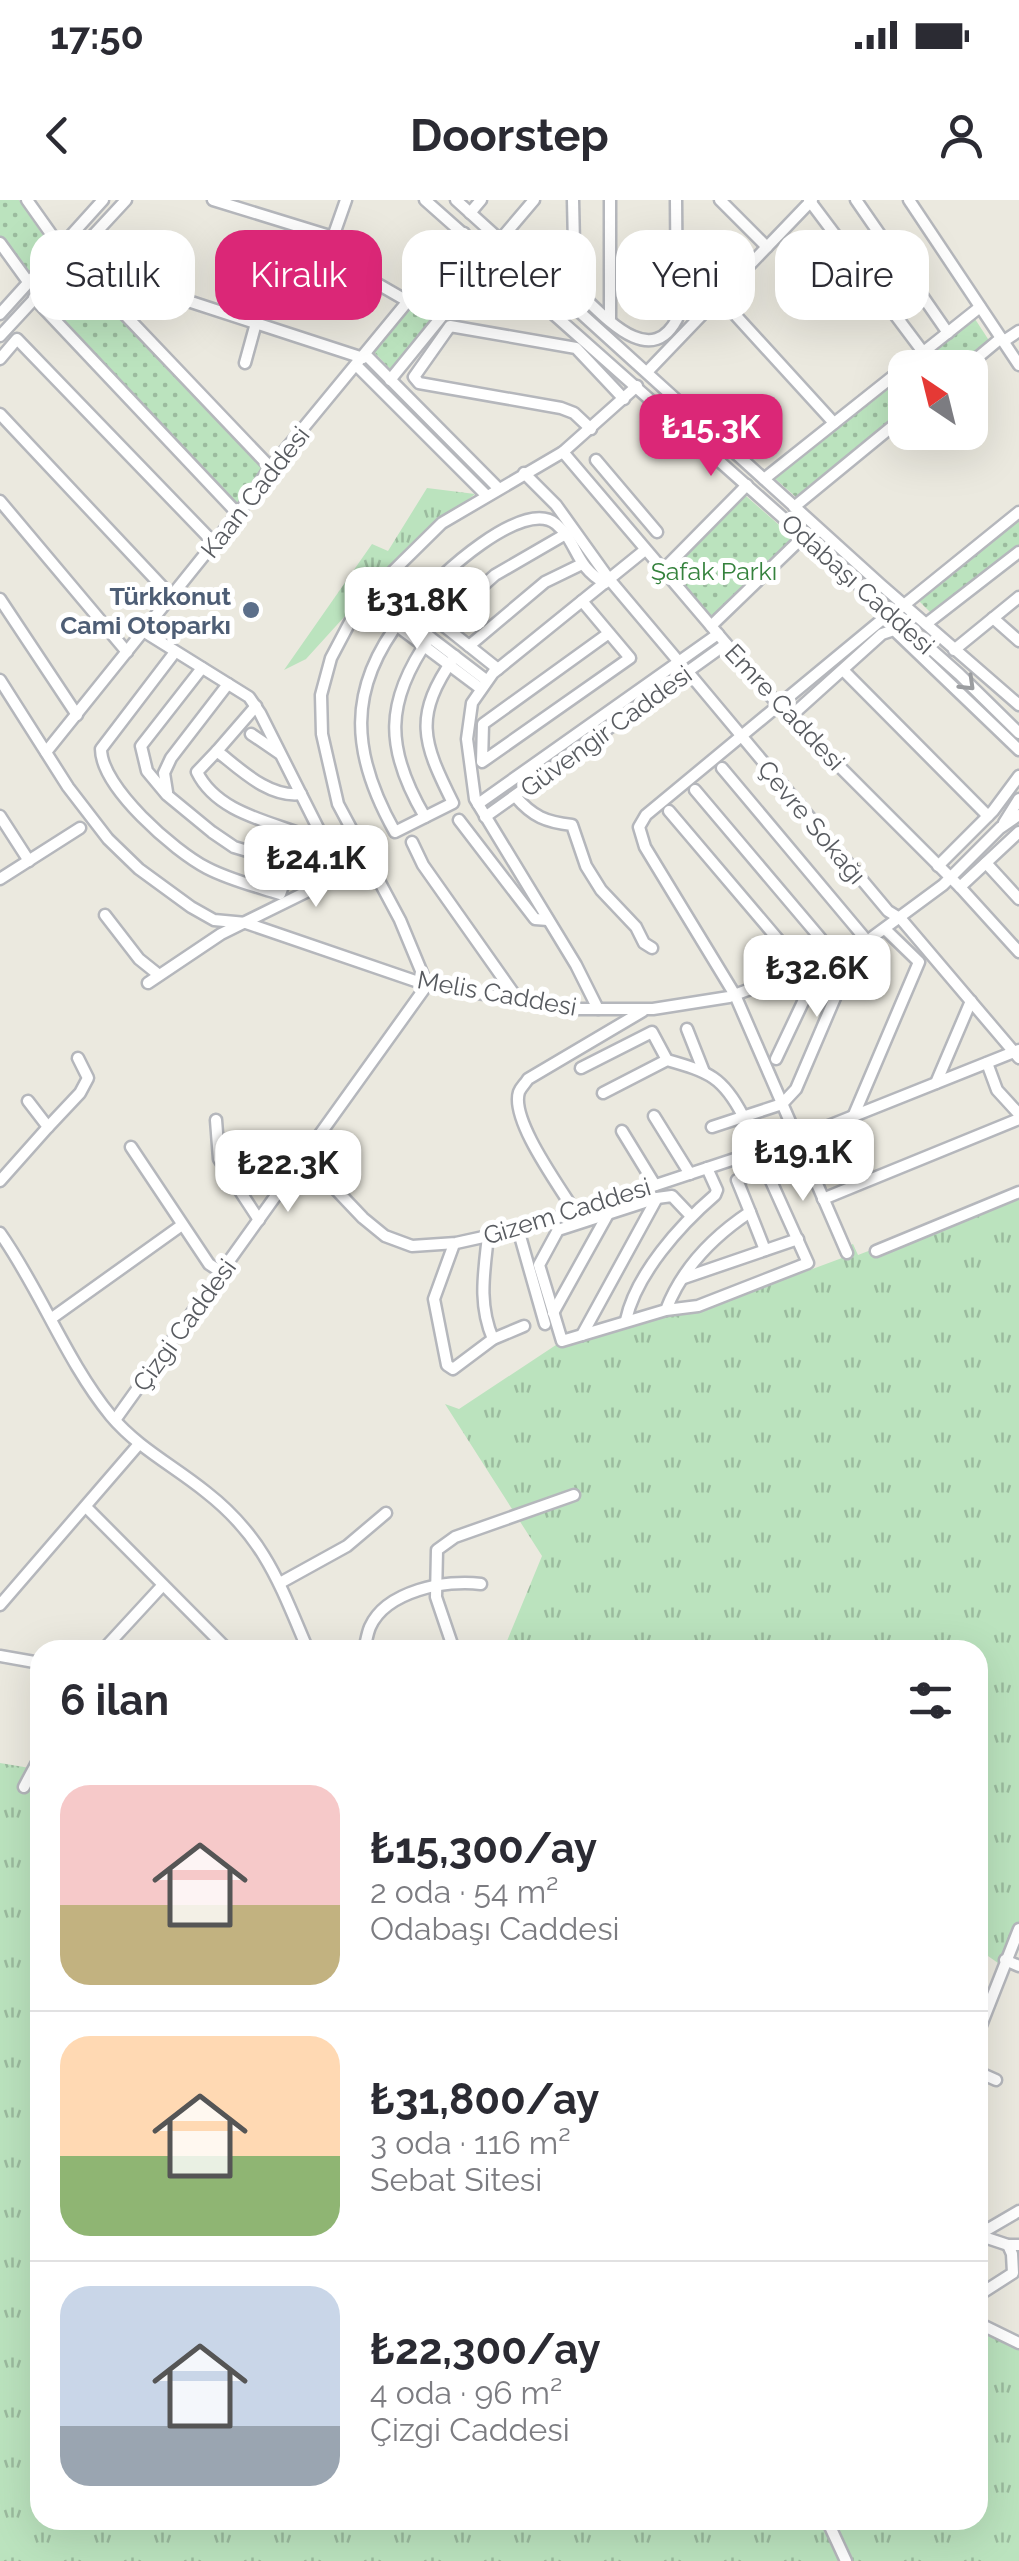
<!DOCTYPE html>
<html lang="tr">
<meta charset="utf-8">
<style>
body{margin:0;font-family:Raleway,sans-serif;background:#f2f2f3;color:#2b2b33;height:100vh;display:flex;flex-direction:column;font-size:38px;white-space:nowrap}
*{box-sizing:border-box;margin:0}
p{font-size:32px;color:#7c7c81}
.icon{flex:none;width:55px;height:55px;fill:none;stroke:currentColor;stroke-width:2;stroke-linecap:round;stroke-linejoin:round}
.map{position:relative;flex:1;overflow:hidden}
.panel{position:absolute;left:30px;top:1440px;width:958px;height:890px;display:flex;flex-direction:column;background:#fff;border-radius:30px;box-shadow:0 10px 40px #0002}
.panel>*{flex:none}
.hud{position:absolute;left:30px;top:30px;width:960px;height:90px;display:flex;gap:20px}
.needle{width:65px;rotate:325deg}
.buttons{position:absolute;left:888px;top:150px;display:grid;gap:20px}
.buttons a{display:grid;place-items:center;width:100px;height:100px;border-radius:20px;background:#fff;box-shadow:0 10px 40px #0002;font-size:50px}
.price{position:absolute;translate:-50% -85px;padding:0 22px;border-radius:20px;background:#fff;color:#222;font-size:32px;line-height:65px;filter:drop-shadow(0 2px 5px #0008)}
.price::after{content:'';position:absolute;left:50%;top:60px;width:30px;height:22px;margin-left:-15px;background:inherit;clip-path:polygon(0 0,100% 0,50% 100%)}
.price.selected{background:#db2777;color:#fff}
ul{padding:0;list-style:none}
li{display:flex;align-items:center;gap:30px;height:250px;padding:0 30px}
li+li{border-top:2px solid #e1e1e2}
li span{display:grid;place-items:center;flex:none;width:280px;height:200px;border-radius:30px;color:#555}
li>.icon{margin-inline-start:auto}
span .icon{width:120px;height:120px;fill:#fffc;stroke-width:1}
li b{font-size:42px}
h2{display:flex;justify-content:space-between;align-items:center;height:120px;padding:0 30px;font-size:42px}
.chip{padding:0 35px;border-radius:30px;background:#fff;box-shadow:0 10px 40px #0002;font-size:35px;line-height:90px}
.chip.selected{background:#db2777;color:#fff}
.status{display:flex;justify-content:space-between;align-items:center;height:70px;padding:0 50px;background:#fff;direction:ltr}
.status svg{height:28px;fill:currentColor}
header{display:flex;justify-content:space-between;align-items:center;height:130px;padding:0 30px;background:#fff;font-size:45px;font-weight:700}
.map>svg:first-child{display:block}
</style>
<div class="status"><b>17:50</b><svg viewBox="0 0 49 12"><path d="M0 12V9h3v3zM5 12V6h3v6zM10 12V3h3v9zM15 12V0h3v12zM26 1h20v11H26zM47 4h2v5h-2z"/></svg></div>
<header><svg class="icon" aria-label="back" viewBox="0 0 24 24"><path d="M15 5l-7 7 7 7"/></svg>Doorstep<svg class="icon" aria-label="person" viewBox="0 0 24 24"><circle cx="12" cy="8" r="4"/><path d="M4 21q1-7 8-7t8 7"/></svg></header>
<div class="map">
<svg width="1019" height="2361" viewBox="0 0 1019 2361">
<defs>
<pattern id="grass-tufts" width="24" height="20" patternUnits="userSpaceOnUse" patternTransform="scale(2.5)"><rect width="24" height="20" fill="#bbe3be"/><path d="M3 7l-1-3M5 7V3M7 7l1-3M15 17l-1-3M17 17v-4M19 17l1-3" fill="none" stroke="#9bbb9e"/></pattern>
<pattern id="park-dots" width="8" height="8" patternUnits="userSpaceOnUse" patternTransform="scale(2.5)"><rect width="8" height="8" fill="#bbe3be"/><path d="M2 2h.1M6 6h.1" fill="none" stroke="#9bbb9e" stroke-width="1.8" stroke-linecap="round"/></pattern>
</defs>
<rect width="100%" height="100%" fill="#ebe9df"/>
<g fill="url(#grass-tufts)">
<polygon points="427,288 475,294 405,350 306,459 284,470 372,344 388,351"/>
<polygon points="1019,993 1019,1724 998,1763 978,1749 978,1450 600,1450 507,1441 542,1356 445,1204 459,1209 562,1141 635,1122 705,1109 842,1058 839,1051 853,1044 858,1055"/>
<polygon points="0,1563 30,1568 40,1578 40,2320 978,2320 978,2134 988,2134 1019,2150 1019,2361 0,2361"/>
</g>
<g fill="url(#park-dots)">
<polygon points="0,0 19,0 51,47 26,75 0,37"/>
<polygon points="460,47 473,51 483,60 391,170 374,152"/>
<polygon points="79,66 265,267 238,305 45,103"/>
<polygon points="975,119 990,142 959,167 913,168"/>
<polygon points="905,174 905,211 797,298 773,277"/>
<polygon points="746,296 795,339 711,420 668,370"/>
<polygon points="1019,320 1019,347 932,414 919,401"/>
</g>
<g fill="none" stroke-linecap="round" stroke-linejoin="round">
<defs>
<g id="minor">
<polyline points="27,0 61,48"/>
<polyline points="213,0 333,37 329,56 409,102"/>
<polyline points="425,0 959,474 1019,533"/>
<polyline points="456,0 881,385 1019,505"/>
<path d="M573,0L575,89C601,112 649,172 677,119L676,0"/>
<polyline points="720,0 767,47"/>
<polyline points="809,0 923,152"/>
<polyline points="856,0 948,133"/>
<polyline points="909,0 1019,165"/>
<polyline points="470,13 481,0"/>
<polyline points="333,37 346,0"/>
<polyline points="500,40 534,0"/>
<polyline points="0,43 29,83"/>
<polyline points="70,57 271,268"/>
<polyline points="135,68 188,101 363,158"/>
<polyline points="719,97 834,223"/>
<polyline points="34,98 238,314"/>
<polyline points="0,114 103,0"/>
<polyline points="610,119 610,0"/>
<polyline points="0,136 126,0"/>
<polyline points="1004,141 1019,131"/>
<polyline points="365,154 498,288"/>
<polyline points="0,159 17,139 214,343"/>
<polyline points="245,163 256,123"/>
<polyline points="356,165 486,295"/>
<polyline points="965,168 1001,138"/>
<polyline points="647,172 812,0"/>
<polyline points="390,180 491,56"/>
<polyline points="0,214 171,396"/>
<polyline points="591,229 574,213 561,208 419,183 414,177 450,126 576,148 624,199"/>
<polyline points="563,252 780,507 960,687 1019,752"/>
<polyline points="596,260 657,332"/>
<polyline points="524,273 556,305 609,379 679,462"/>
<polyline points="764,279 980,107"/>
<polyline points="0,301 127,452"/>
<polyline points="794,307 905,216"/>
<polyline points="663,370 747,285"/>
<polyline points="385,379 498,469"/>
<polyline points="372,393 486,480"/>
<polyline points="0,399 77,515"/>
<polyline points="582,401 630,458 482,562 483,524 609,433"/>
<path d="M416,404C436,377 524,297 556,324C578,342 574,366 605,383"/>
<polyline points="904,405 1019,312"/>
<path d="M403,417C346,489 351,554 395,632L453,603C422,541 413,516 455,456"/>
<polyline points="993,418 1019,441"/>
<polyline points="441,423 495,375 564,335"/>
<polyline points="926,424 1019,352"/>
<polyline points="396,425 480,488"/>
<polyline points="711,426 804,336"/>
<polyline points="143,431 249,497 260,513 324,640 335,678"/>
<polyline points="469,446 545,382 582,364"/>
<polyline points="954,450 1019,397"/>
<path d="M175,452L101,549C101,587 174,651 207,668C230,680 255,686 280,694L291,664"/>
<polyline points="202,468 141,546 147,571 167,595 212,632 234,647 304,668 313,689"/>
<polyline points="843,470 988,616"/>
<polyline points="688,472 888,711 901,719 1019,858"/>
<polyline points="0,480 68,587 108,639 139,669 191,707 214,720 246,723 427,785 578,809 653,809 729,797 855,750 943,685 1000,628 1019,615"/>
<polyline points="790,517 882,434 894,430 1019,550"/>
<polyline points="251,534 279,553"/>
<polyline points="217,551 256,506"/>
<polyline points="46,552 247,302 267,272 464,33"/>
<polyline points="722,568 868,742"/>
<polyline points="695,590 838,759"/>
<polyline points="167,592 164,573 171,558 228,484"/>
<path d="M301,594C269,598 241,570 217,551L197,572C218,615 275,622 314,639L315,646L304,668"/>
<path d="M515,596C533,617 546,622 572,625L586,666L601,690L636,727L644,743L652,748"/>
<polyline points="478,604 718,434"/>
<polyline points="669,611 804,770"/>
<polyline points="0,616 29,661"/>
<path d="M425,617C385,549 384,502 430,437"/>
<polyline points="485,617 726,444"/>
<polyline points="459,620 535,719 548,720"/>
<polyline points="1004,623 1019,599"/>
<polyline points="412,642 423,665 519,801"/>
<polyline points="986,663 1019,699"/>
<polyline points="938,666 993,611 1019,576"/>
<polyline points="0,679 80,628"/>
<polyline points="960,687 1019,632"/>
<polyline points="105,715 139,759 159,775"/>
<polyline points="148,783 221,734 369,661"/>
<polyline points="427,785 400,720 338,604 322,534 321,495 331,458 350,422 374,390 442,323 563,252 637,186"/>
<polyline points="598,809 576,765 475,599 467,539 472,503 493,473 645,350"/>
<polyline points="687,829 704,872"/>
<polyline points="776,859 821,764"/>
<polyline points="987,863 997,890 1019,914"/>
<polyline points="581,868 652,832 667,860"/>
<polyline points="936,883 971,801"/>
<path d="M603,893L667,860C709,872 723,877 743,916"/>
<polyline points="654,916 690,974"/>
<polyline points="853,917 919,762 886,730"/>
<polyline points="216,920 219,959 259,1020"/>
<polyline points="48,927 80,893 88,878 78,858"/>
<polyline points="712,927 782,904 796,889 855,751"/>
<polyline points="622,931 655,985"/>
<polyline points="131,947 209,1064 221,1072"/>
<polyline points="305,957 363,1018 385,1036 412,1046 456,1043 529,1027 801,937 1019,850"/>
<polyline points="0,981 48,927 28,901"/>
<polyline points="823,999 1019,919"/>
<path d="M575,1012C560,987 510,920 519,892C521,887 525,884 528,879L643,811"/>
<polyline points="750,1012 765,1050"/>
<polyline points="518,1029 545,1124"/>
<path d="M0,1033C41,1091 66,1161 111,1216C138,1248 174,1266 206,1292C265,1338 280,1385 308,1450"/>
<path d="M488,1036C484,1073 478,1104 493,1139"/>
<polyline points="454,1044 434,1099 447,1165 453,1169 493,1139 524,1126"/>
<polyline points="876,1051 1019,992"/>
<polyline points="847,1053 735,795 645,647 639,627 646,615 890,413"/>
<polyline points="684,1078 798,1039"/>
<path d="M666,1110L698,1106L808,1063L766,970L737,980L750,1012C714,1036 682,1068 666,1110L562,1141L539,1065L558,1030L657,998L672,996L691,1016"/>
<polyline points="553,1113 608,1014"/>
<polyline points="52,1118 182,1025"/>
<path d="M626,1120C636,1074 680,1025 715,995L717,990L707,968"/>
<polyline points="582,1135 657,998"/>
<polyline points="115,1220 427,785"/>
<polyline points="86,1307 228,1450"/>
<polyline points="280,1383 347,1346 386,1313"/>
<polyline points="0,1405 139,1244"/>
<polyline points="103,1450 162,1386"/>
<path d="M364,1450C366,1443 367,1434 370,1427C386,1391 446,1379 481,1384"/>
<polyline points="454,1450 436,1397 437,1350 455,1337 574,1295"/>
<polyline points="513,1450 513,1448"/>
<polyline points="0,1456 40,1463"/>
<polyline points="24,1587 40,1557"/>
<polyline points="1005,1760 1019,1766"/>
<polyline points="978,1833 1019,1729"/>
<polyline points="978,1872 996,1880"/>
<polyline points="978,2035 1019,2011"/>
<polyline points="978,2035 1008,2045 1019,2045"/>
<polyline points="985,2091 1013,2073 1012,2054 1008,2045"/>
<polyline points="978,2123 1019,2143"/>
<polyline points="827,2320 846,2361"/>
</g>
</defs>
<use href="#minor" stroke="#b5b7bc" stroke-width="15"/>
<use href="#minor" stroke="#fff" stroke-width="10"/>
</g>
<defs><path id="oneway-chevron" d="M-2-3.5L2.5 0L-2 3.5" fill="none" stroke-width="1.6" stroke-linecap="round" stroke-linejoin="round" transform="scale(2.5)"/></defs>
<use stroke="#9b9da0" href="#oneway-chevron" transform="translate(968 484) rotate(44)"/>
<circle fill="#5c6f8a" stroke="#fff" stroke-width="4" cx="251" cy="410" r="10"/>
<g text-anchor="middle" stroke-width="10" stroke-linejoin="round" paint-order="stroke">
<g font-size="25" fill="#585b60" stroke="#fff">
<text transform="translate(255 292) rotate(-52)" y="9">Kaan Caddesi</text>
<text transform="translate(858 384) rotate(42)" y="9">Odabaşı Caddesi</text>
<text transform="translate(785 507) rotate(47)" y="9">Emre Caddesi</text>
<text transform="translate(606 531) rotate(-36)" y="9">Güvengir Caddesi</text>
<text transform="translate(812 622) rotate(50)" y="9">Çevre Sokağı</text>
<text transform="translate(497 793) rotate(10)" y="9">Melis Caddesi</text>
<text transform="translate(567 1011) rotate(-17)" y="9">Gizem Caddesi</text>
<text transform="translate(184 1125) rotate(-54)" y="9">Çizgi Caddesi</text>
</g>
<g font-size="25" fill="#35823d" stroke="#fff">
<text x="714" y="380">Şafak Parkı</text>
</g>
<g font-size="25" font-weight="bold" fill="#4e5e75" stroke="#fff" text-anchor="end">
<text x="231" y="405">Türkkonut<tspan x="231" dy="29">Cami Otoparkı</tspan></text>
</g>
</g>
</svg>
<div class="buttons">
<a><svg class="needle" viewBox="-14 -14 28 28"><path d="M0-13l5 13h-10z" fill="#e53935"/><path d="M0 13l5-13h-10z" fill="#7c7c81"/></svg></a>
</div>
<b class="price selected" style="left:711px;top:279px">₺15.3K</b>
<b class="price" style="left:417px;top:452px">₺31.8K</b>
<b class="price" style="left:316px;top:710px">₺24.1K</b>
<b class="price" style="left:817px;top:820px">₺32.6K</b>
<b class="price" style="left:803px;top:1004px">₺19.1K</b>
<b class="price" style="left:288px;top:1015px">₺22.3K</b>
<div class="hud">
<a class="chip">Satılık</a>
<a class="chip selected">Kiralık</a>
<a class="chip">Filtreler</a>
<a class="chip">Yeni</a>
<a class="chip">Daire</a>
</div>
<section class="panel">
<h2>6 ilan<svg class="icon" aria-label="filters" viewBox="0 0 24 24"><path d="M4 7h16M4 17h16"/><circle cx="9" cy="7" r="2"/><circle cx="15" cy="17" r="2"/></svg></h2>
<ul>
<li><span style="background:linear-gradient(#f6c9c9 60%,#c2b280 0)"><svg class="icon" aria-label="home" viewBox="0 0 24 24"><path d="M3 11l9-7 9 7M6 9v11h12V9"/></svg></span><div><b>₺15,300/ay</b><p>2 oda · 54 m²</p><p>Odabaşı Caddesi</p></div></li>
<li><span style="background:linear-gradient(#ffd9b3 60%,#8fb573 0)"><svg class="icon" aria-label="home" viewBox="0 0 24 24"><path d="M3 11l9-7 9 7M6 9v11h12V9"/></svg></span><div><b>₺31,800/ay</b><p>3 oda · 116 m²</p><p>Sebat Sitesi</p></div></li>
<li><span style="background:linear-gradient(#c9d6e8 70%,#9aa5b1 0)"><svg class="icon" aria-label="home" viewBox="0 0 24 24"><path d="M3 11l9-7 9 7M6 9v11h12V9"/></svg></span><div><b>₺22,300/ay</b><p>4 oda · 96 m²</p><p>Çizgi Caddesi</p></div></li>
</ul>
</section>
</div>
